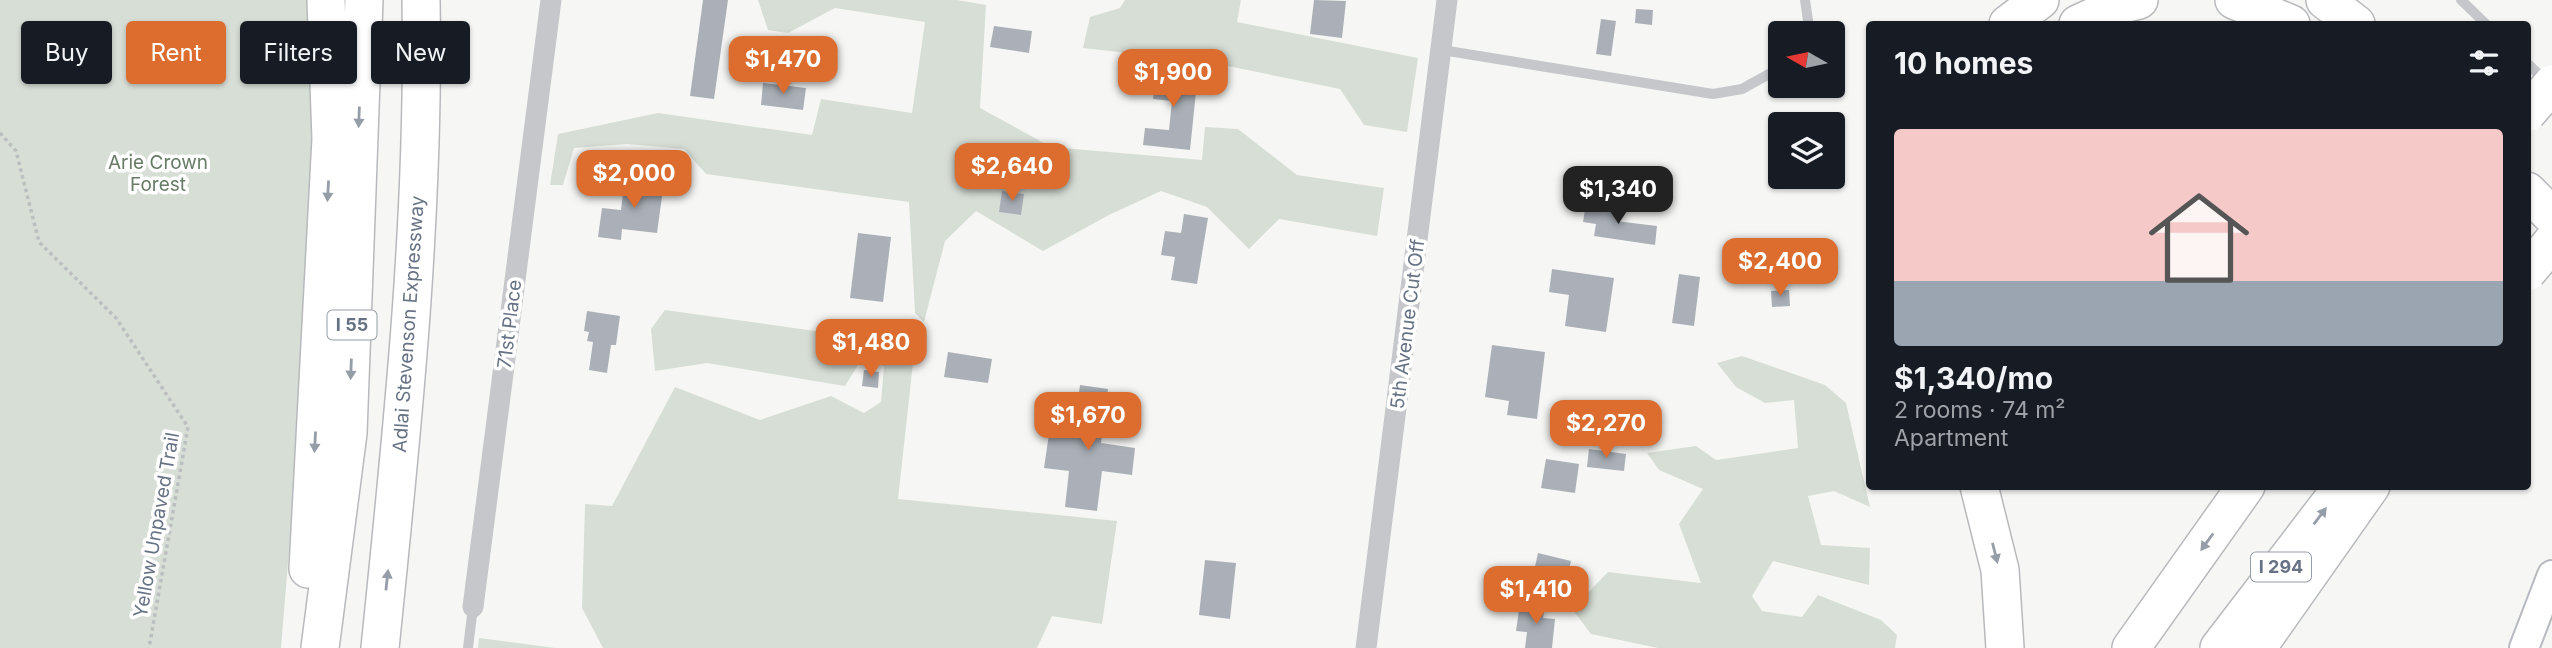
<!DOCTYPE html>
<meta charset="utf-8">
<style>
body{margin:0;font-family:Inter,sans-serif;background:#20242c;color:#f1f3f6;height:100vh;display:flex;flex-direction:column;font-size:26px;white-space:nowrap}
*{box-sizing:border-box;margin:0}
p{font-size:23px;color:#9ea1a6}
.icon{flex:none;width:38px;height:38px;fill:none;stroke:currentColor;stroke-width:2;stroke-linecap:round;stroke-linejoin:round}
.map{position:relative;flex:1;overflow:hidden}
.panel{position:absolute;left:1866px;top:21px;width:665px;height:469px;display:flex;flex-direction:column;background:#171b24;border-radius:7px;box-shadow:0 2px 5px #0004}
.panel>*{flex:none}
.guide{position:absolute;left:21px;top:21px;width:665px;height:63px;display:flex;gap:14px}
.needle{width:46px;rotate:279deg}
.tools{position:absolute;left:1768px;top:21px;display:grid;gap:14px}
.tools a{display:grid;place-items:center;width:77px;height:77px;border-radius:7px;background:#171b24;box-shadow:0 2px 5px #0004;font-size:35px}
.price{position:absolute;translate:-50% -60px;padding:0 16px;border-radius:14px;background:#dc6d2f;color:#fff;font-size:23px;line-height:46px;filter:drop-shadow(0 2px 4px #0008)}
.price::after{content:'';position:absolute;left:50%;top:42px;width:21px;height:16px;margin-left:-10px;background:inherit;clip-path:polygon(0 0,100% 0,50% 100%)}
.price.active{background:#222;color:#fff}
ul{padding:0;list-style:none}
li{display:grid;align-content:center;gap:14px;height:371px;padding:0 28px}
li+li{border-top:2px solid #363941}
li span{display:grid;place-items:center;height:217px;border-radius:7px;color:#555}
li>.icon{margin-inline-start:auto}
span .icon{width:126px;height:126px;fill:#fffc;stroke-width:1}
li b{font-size:30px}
h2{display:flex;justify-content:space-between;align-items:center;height:84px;padding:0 28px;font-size:30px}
.chip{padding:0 24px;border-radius:7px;background:#171b24;box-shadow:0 2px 5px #0004;font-size:24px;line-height:63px}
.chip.active{background:#dc6d2f;color:#fff}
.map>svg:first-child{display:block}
</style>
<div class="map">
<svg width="2552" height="648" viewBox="0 0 2552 648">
<rect width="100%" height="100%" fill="#f6f7f4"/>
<g fill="#d7ded5">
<polygon points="0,0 308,0 317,210 281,648 0,648"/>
<polygon points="758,0 957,0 986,5 980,108 1051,147 1202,160 1205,127 1238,129 1297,175 1384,188 1377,236 1279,219 1249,249 1207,207 1161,191 1109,215 1043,251 976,211 945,241 924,322 915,313 909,202 706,174 684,149 627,144 574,148 563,185 550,185 558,134 658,113 812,135 821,99 912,113 925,22 835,8 788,33 768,30"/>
<polygon points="1125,0 1241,0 1237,22 1418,58 1407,132 1364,125 1340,89 1208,62 1083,48 1090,17 1120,8"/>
<polygon points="665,310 915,345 898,499 1117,521 1102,624 1052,616 1037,648 603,648 582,608 585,504 612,506 675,387 760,420 831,396 864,413 881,402 884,366 861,360 845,386 707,363 655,371 651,329"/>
<polygon points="1742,356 1825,385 1846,403 1870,507 1834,491 1808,496 1821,545 1870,548 1869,585 1773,561 1752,596 1762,611 1802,617 1818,595 1881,620 1897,635 1895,648 1658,648 1591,634 1572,609 1608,572 1701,583 1679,524 1703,489 1659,470 1647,453 1696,446 1716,460 1798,448 1794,400 1765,403 1736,387 1717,363"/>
<polygon points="479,638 555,648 478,648"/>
</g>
<g fill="#abb0b8">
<polygon points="703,0 728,0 714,99 690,96"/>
<polygon points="1314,0 1346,1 1342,38 1310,34"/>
<polygon points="1636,9 1653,10 1652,25 1635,23"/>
<polygon points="1601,19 1616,21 1611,56 1596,54"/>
<polygon points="994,26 1032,31 1029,53 990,47"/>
<polygon points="1157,62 1178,64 1177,80 1197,82 1190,150 1143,145 1145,128 1169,130 1172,101 1153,99"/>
<polygon points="763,83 806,88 803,110 761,105"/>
<polygon points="625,177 664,182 657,233 622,229 621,240 598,237 602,208 621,210"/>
<polygon points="1002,191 1024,194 1021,215 999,212"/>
<polygon points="1586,203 1619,208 1616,221 1657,226 1655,245 1594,236 1596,224 1583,222"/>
<polygon points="1184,214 1208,218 1197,284 1171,280 1175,257 1161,255 1165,231 1181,233"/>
<polygon points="858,233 891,237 883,302 850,298"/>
<polygon points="1552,269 1614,278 1606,332 1565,326 1569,295 1549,292"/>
<polygon points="1679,274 1700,277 1694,326 1672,323"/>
<polygon points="1789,290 1790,306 1772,307 1771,291"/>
<polygon points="587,311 620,316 616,345 611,345 607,373 589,370 593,342 587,341 589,332 584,331"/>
<polygon points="1492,345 1545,352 1537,419 1507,415 1509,401 1485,397"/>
<polygon points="948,352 992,359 988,383 944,377"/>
<polygon points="864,370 879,372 878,388 862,386"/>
<polygon points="1080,385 1108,389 1101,443 1135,448 1132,475 1102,471 1097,511 1065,507 1069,471 1044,468 1049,434 1073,437"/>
<polygon points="1589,449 1626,454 1624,471 1587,467"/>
<polygon points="1546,459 1579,464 1575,493 1541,488"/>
<polygon points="1538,553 1571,561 1567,578 1534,571"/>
<polygon points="1205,560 1236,563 1230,619 1199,615"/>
<polygon points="1520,603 1545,606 1543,618 1555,619 1552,648 1525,648 1527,632 1516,631"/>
</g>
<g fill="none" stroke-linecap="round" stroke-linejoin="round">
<defs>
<polyline id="secondary" points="2524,648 2552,575"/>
<g id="highway">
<polyline points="2234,0 2291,24"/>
<polyline points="2325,0 2356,24"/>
<polyline points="2008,24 2040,0"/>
<polyline points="2078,24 2119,5 2139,0"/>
<polyline points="2527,191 2552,216"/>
<polyline points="1979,486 2000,570 2005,648"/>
<polyline points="308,569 331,139 326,0"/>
<polyline points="320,648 348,433 364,0"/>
<path d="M380,648C402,433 425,216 421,0"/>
<polyline points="2131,648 2246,486"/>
<polyline points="2219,648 2343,486"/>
<polyline points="2257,648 2371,486"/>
</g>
</defs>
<use href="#secondary" stroke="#b7bac0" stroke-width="32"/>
<use href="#highway" stroke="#b7b9bd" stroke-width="40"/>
<polyline stroke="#bcbec0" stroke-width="3.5" stroke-dasharray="3.5 3.5" stroke-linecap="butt" points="0,133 16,151 39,242 116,318 188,427 149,648"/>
<g stroke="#c5c7cb" stroke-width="10">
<polyline points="1805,0 1809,27 1808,33"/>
<polyline points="2461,0 2486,24"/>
<polyline points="1442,50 1713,94 1742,89 1780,68"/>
<polyline points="2527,63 2547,82"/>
<polyline points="468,648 473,607"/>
</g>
<g stroke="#c5c7cb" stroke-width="21">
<polyline points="473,607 551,0"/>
<polyline points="1366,648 1447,0"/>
</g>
<use href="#secondary" stroke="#fff" stroke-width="28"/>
<use href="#highway" stroke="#fff" stroke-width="37"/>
<defs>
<g id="highway-bridge">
<polyline points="2527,113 2552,84"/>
<polyline points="2527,272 2552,242"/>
</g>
</defs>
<use href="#highway-bridge" stroke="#b7b9bd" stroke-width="40" stroke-linecap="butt"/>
<use href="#highway-bridge" stroke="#fff" stroke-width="37"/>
</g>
<defs><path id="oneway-solid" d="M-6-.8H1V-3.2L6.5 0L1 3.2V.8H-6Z" transform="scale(1.75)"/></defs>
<g fill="#959da9">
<use href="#oneway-solid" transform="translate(359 117) rotate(92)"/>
<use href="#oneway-solid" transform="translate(328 191) rotate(93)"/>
<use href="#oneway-solid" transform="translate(351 369) rotate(92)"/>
<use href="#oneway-solid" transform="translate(315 442) rotate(93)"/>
<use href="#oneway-solid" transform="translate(2320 516) rotate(-53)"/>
<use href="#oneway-solid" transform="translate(2207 542) rotate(126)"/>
<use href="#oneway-solid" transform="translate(1995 553) rotate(76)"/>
<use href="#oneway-solid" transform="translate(387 580) rotate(-84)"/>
</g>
<g text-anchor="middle" stroke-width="7" stroke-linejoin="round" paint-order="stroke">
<g fill="#fff" stroke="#959da9" stroke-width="2">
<rect x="327.5" y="310.5" width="49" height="29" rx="5"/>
<rect x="2251" y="552.5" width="60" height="29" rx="5"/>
</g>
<g font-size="18" font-weight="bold" fill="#677384">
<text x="352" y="331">I 55</text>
<text x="2281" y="573">I 294</text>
</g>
<g font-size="19" fill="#677b66" stroke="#fff">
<text x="158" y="169">Arie Crown<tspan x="158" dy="22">Forest</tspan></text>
</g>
<g font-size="19" fill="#677384" stroke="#fff">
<text transform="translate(408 324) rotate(-86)" y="7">Adlai Stevenson Expressway</text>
<text transform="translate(509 324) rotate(-83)" y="7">71st Place</text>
<text transform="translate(1407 324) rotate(-83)" y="7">5th Avenue Cut Off</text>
<text transform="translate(156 525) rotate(-80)" y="7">Yellow Unpaved Trail</text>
</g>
</g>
</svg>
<div class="tools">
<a><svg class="needle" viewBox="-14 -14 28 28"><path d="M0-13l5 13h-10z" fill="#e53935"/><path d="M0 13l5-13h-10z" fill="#9ea1a6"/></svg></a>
<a><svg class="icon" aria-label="layers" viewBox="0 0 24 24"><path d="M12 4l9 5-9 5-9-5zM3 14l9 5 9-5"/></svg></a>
</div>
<b class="price" style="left:783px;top:96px">$1,470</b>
<b class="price" style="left:1173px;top:109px">$1,900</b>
<b class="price" style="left:1012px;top:203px">$2,640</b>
<b class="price" style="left:634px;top:210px">$2,000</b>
<b class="price active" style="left:1618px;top:226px">$1,340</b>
<b class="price" style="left:1780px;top:298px">$2,400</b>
<b class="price" style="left:871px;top:379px">$1,480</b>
<b class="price" style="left:1088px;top:452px">$1,670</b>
<b class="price" style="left:1606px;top:460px">$2,270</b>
<b class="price" style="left:1536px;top:626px">$1,410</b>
<div class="guide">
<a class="chip">Buy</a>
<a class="chip active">Rent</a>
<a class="chip">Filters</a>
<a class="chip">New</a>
</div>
<section class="panel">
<h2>10 homes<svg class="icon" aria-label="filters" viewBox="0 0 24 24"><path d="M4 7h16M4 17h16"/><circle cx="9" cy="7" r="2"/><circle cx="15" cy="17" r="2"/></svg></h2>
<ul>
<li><span style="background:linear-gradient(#f6c9c9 70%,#9aa5b1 0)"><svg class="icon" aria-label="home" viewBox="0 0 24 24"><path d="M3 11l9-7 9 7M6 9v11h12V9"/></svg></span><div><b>$1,340/mo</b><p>2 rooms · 74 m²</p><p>Apartment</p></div></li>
</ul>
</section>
</div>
